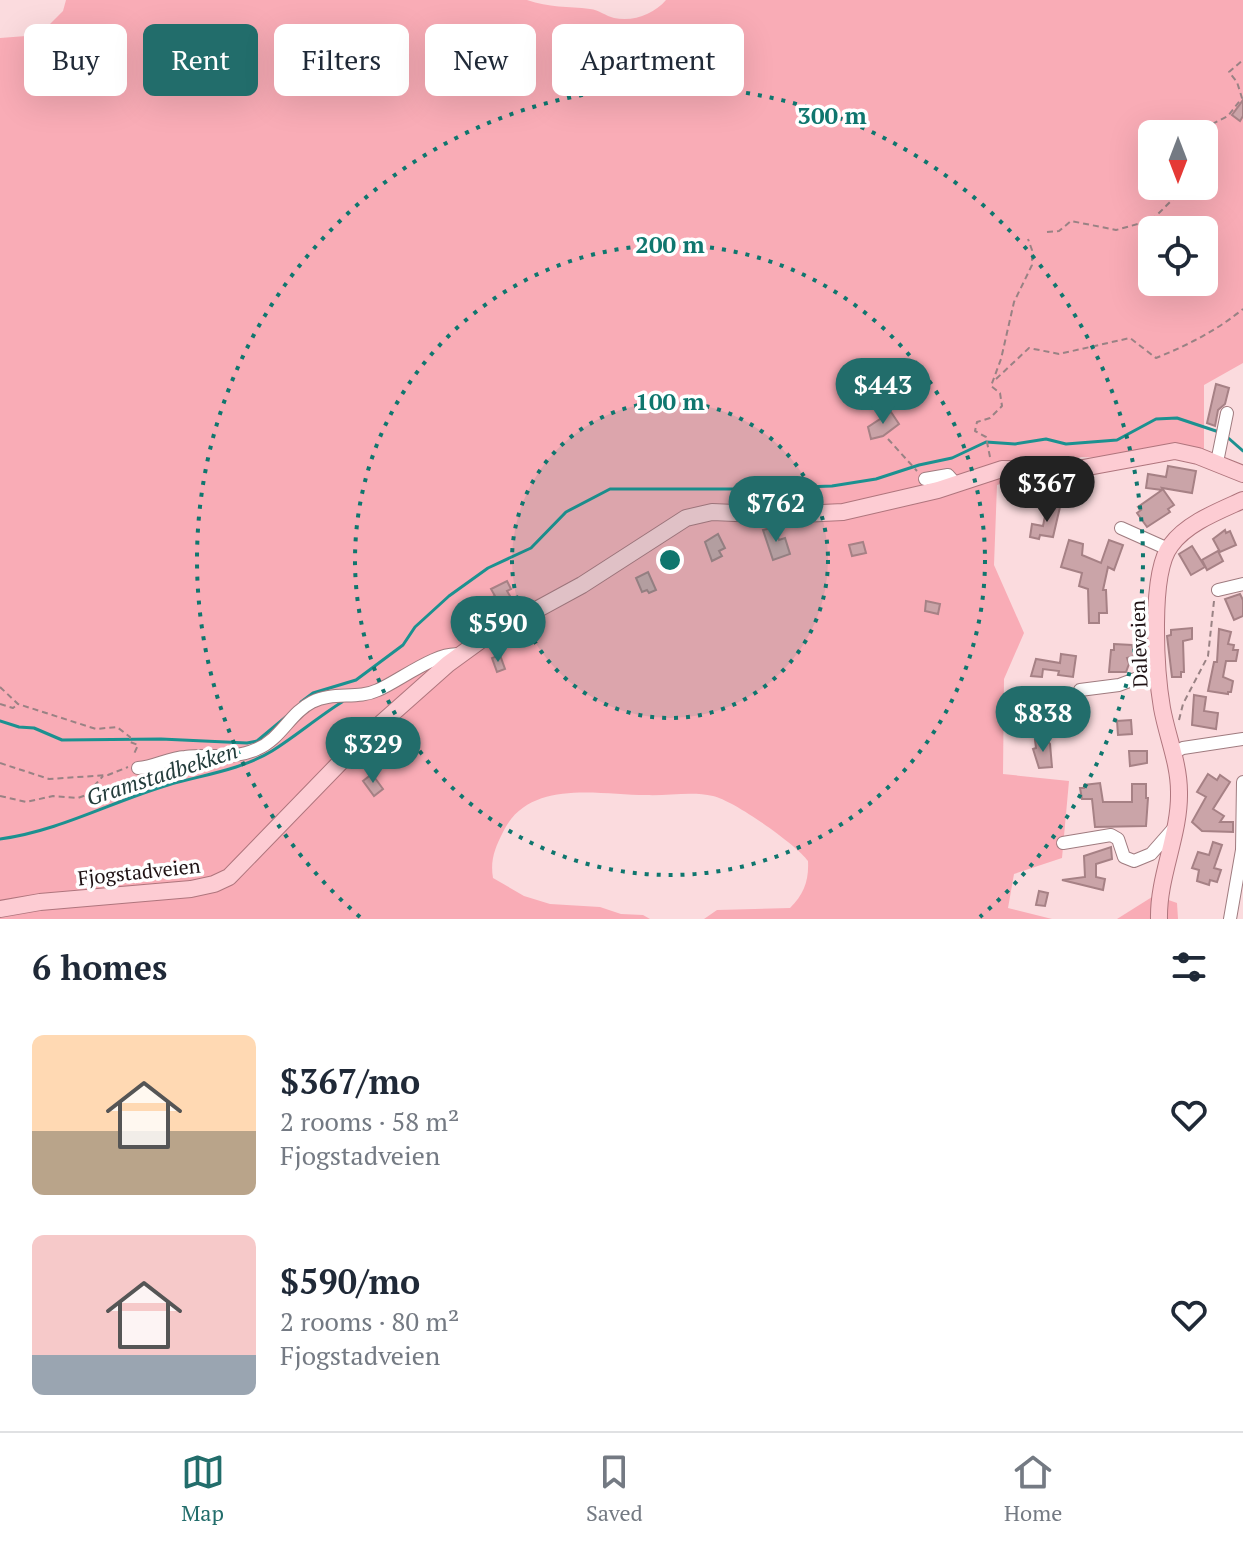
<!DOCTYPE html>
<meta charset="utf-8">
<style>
body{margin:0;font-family:"PT Serif",serif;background:#f6f6f7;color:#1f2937;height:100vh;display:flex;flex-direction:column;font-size:30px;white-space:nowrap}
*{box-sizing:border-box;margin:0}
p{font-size:26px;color:#747a83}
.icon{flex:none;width:44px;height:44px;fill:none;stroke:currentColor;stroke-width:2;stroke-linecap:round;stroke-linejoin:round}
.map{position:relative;height:919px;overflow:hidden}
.details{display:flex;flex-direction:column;background:#fff;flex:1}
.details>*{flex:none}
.banner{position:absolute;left:24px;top:24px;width:800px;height:72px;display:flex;gap:16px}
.needle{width:52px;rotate:180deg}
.controls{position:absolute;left:1138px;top:120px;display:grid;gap:16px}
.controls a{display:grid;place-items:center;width:80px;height:80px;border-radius:12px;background:#fff;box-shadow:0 8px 32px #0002;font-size:40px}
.price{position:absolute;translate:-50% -68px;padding:0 18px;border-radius:28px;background:#226d6b;color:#fff;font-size:26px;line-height:52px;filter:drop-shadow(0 2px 4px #0008)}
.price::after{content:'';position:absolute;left:50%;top:48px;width:24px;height:18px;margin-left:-12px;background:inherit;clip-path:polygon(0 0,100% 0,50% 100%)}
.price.selected{background:#222;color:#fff}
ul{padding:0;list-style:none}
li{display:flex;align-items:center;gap:24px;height:200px;padding:0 32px}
li span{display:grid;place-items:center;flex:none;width:224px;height:160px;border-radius:12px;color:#555}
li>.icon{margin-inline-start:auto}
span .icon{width:96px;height:96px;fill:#fffc;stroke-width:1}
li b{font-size:34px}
h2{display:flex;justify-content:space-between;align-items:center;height:96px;padding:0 32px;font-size:34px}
.pill{padding:0 28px;border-radius:12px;background:#fff;box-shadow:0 8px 32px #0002;font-size:28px;line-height:72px}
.pill.selected{background:#226d6b;color:#fff}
.dock{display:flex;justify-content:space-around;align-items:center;height:112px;border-top:2px solid #e0e1e3;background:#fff;font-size:22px;color:#747a83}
.dock a{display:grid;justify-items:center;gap:4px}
.dock .selected{color:#226d6b}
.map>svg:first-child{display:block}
</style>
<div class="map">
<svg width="1243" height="919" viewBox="0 0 1243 919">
<rect width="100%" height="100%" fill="#fbdbde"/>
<g fill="#f9acb6" fill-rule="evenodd">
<path d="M66,0H527C549,8 568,6 590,9C599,10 606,16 614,18C634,22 654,14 666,0H1243V363L1204,385V451L1141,460L1081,457L997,485L994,565L1024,633L1004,679L1003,774L1069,781L1062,858L1014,874L1008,908L1052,919H704L717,910L790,908C804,894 809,881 808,861C797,845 733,800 713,796C692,791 668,796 646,795C599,795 529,778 503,832C495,848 490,860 493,878L524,896L550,904L600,907L621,914L643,915L650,919H0V38L39,35L63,11ZM1152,134H1204V186H1152ZM1152,230H1204V282H1152Z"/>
<polygon points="1152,897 1160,897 1177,903 1178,919 1117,919"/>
</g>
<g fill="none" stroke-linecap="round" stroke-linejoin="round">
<g stroke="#1c9190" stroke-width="3">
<polyline points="1226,436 1243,451"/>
<polyline points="301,702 313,693 356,680 403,645 415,627 449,596 488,568 531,548 566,512 610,489 751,489 832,486 876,479 919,465 952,458 986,442 1015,444 1046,439 1066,444 1117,440 1156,419 1177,418 1219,432"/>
<polyline points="0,721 19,727 34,728 62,740 161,739 247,743 257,741 287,716"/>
<path d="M0,839C59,831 111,802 168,785C202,775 241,770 272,751C296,736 318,717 342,702"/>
</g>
</g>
<g fill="#caa4a8" stroke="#a68185" stroke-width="2">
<polygon points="1243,100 1243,116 1240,121 1232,115"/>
<polygon points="1216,384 1229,388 1225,404 1218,410 1215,426 1207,423"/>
<polygon points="891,412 899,424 883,436 871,439 868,427"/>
<polygon points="1168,466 1196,471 1192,493 1162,488 1174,505 1168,509 1170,512 1147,527 1137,513 1141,510 1138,507 1162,490 1146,488 1148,474 1166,477"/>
<polygon points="1047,506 1060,507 1053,537 1040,535 1039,539 1030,537 1032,524 1043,526"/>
<polygon points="775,527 779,540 785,538 790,554 773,560 763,530"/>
<polygon points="1225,530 1226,533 1230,531 1236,545 1220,552 1213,539"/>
<polygon points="718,534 725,548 719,551 722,556 712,561 705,542"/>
<polygon points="1069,540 1083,544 1082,555 1101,563 1109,540 1123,545 1114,570 1108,567 1103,590 1106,590 1107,613 1099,613 1099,623 1089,623 1088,589 1079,586 1082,573 1061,567"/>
<polygon points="863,542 866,553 852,556 849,545"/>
<polygon points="1192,546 1205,567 1191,575 1179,554"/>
<polygon points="1218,551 1223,561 1207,570 1202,560"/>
<polygon points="648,572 656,590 649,593 647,590 642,592 636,578"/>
<polygon points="507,581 511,589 507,591 513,601 502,606 505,612 496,616 491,606 493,605 490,598 495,596 491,589"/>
<polygon points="1240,594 1243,600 1243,616 1234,620 1225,599"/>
<polygon points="926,601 940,604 938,614 925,611"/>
<polygon points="1192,628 1192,639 1183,641 1184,672 1181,672 1181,677 1172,677 1167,636 1171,635 1171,630"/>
<polygon points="1219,629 1231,632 1228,644 1234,645 1233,650 1238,650 1236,661 1226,661 1223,677 1233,681 1231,692 1228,692 1228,694 1208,691 1214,662 1217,662"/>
<polygon points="1114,644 1132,645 1135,656 1127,658 1129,664 1126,672 1109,672 1111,650 1114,650"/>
<polygon points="1061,654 1076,656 1073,677 1058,675 1059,671 1043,669 1042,677 1031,676 1036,659 1060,663"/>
<polygon points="500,655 505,669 497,672 492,658"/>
<polygon points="1194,695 1206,697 1204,711 1218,713 1216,729 1192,725"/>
<polygon points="1034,703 1037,729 1021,731 1018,705"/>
<polygon points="1131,720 1132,734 1118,735 1117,721"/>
<polygon points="401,729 412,747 400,755 388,737"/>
<polygon points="1046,739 1050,744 1052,767 1039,768 1033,749 1036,748 1035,740"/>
<polygon points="1129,751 1147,751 1147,763 1130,766"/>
<polygon points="372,774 383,789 374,796 363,781"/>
<polygon points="1208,774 1217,780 1220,775 1230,782 1213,809 1224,816 1220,822 1233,822 1233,832 1202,831 1192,822 1206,797 1197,792"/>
<polygon points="1100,783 1103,802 1132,802 1132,784 1146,784 1146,798 1148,798 1146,826 1095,827 1092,799 1082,799 1080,788 1084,788 1084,785"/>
<polygon points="1213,842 1222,845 1214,868 1221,870 1217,882 1210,880 1209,885 1197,881 1199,870 1192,868 1198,852 1209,855"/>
<polygon points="1111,847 1112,859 1096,864 1096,877 1105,879 1103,890 1062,880 1085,877 1084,856"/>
<polygon points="1039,891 1048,893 1045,906 1036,905"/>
</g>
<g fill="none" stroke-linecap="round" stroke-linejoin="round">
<defs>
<g id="minor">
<polyline points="1217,462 1227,413"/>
<polyline points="925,479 948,475 955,483"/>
<polyline points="1121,528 1168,549"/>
<polyline points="1218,590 1243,584"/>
<polyline points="1080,690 1119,685 1159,670"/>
<polyline points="1173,753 1183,748 1243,739"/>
<path d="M138,768C155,767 168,758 185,757C210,754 233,760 257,749C281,739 290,713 312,702C333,691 357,700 378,690C399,681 440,649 461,655"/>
<polyline points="1063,843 1111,835 1118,839 1124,857 1134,861 1151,854 1173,829"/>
<polyline points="1230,919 1242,850 1243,782"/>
</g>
<g id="major">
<polyline points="0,909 40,902 191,889 214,884 229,877 359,743 448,664 481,640 582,585 686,518 712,512 780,515 843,512 938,490 1002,469 1072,470 1175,451 1198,456 1243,474"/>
<path d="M1159,919C1158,876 1180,835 1179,792C1179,763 1167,736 1162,708C1156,673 1149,573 1171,545C1187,523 1219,511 1243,500"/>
</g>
</defs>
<use href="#minor" stroke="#9f7b7f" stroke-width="14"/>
<use href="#major" stroke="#af757d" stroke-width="18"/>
<g stroke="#998284" stroke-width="2" stroke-dasharray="6 4" stroke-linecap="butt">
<polyline points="1204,140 1210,135 1210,125 1228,116 1242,98 1237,82 1229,72 1243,60"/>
<polyline points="1047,232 1059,231 1071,221 1116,230 1152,220 1186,186"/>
<path d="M996,379L1029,348L1059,354L1130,338L1156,358C1188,345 1216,331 1243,309"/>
<polyline points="888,439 917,471"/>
<polyline points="990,457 986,437 975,431 977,422 990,418 1002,406 1000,393 991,386 1001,359 1014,302 1032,265 1032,250 1028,239"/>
<polyline points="0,687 18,704 96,729 117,727 130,737 130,742 138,745 133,756"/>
<polyline points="0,704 13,708 17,705"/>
<polyline points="1179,720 1183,704 1208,656 1214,601"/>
<polyline points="0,763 49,779 108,775 128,767"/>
<polyline points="0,796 26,802 53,796 78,798 86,795 103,776"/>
</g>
<use href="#minor" stroke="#fff" stroke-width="12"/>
<use href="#major" stroke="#fdccd3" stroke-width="16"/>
</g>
<circle cx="670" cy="560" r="158" fill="#0f766e" fill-opacity=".12"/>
<g fill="none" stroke="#0f766e" stroke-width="4" stroke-dasharray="4 8">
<circle cx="670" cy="560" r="158"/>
<circle cx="670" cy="560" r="315"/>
<path d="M360 917A473 473 0 1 1 980 917"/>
</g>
<g text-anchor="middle" stroke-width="7" stroke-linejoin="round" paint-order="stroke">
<g font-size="20" fill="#1f1214" stroke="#fff">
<text transform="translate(1139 644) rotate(-92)" y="7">Daleveien</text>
<text transform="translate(139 872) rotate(-6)" y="7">Fjogstadveien</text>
</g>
<g font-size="22" font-style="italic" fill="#223b3a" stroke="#fff">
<text transform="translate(162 774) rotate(-18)" y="8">Gramstadbekken</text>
</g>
</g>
<circle cx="670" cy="560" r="12" fill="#0f766e" stroke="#fff" stroke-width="4"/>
<g font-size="24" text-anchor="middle" font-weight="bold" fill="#0f766e" stroke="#fff" stroke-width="7" stroke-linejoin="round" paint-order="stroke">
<text x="832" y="124">300 m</text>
<text x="670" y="253">200 m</text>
<text x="670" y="410">100 m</text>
</g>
</svg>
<div class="controls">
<a><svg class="needle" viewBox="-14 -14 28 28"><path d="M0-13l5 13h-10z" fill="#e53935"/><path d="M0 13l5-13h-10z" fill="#747a83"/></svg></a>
<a><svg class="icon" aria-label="locate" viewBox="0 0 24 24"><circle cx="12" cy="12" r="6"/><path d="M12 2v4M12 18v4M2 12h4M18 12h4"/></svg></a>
</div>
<b class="price" style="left:883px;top:426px">$443</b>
<b class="price selected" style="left:1047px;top:524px">$367</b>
<b class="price" style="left:776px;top:544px">$762</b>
<b class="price" style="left:498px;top:664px">$590</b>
<b class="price" style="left:1043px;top:754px">$838</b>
<b class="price" style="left:373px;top:785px">$329</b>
<div class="banner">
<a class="pill">Buy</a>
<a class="pill selected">Rent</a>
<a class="pill">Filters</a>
<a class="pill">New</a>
<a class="pill">Apartment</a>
</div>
</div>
<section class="details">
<h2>6 homes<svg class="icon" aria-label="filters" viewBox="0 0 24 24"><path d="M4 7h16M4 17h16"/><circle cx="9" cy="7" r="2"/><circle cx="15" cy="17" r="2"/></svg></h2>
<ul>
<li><span style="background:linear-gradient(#ffd9b3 60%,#b9a48a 0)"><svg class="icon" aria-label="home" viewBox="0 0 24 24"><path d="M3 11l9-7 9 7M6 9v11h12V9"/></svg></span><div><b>$367/mo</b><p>2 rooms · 58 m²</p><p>Fjogstadveien</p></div><svg class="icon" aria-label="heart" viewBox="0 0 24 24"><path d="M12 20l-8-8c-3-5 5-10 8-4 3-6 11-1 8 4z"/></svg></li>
<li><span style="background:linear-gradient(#f6c9c9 75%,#9aa5b1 0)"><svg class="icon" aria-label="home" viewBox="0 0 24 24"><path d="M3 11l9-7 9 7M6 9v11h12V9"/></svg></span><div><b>$590/mo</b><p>2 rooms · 80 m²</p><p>Fjogstadveien</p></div><svg class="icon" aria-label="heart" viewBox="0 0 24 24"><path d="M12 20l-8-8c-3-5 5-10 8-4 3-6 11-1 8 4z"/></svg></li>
</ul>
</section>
<nav class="dock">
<a class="selected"><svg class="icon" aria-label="map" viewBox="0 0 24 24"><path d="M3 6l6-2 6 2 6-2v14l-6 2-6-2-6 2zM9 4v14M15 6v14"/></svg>Map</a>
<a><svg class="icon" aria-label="saved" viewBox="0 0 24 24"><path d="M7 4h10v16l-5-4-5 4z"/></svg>Saved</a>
<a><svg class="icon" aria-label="home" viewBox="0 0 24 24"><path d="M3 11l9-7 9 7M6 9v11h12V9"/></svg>Home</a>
</nav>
